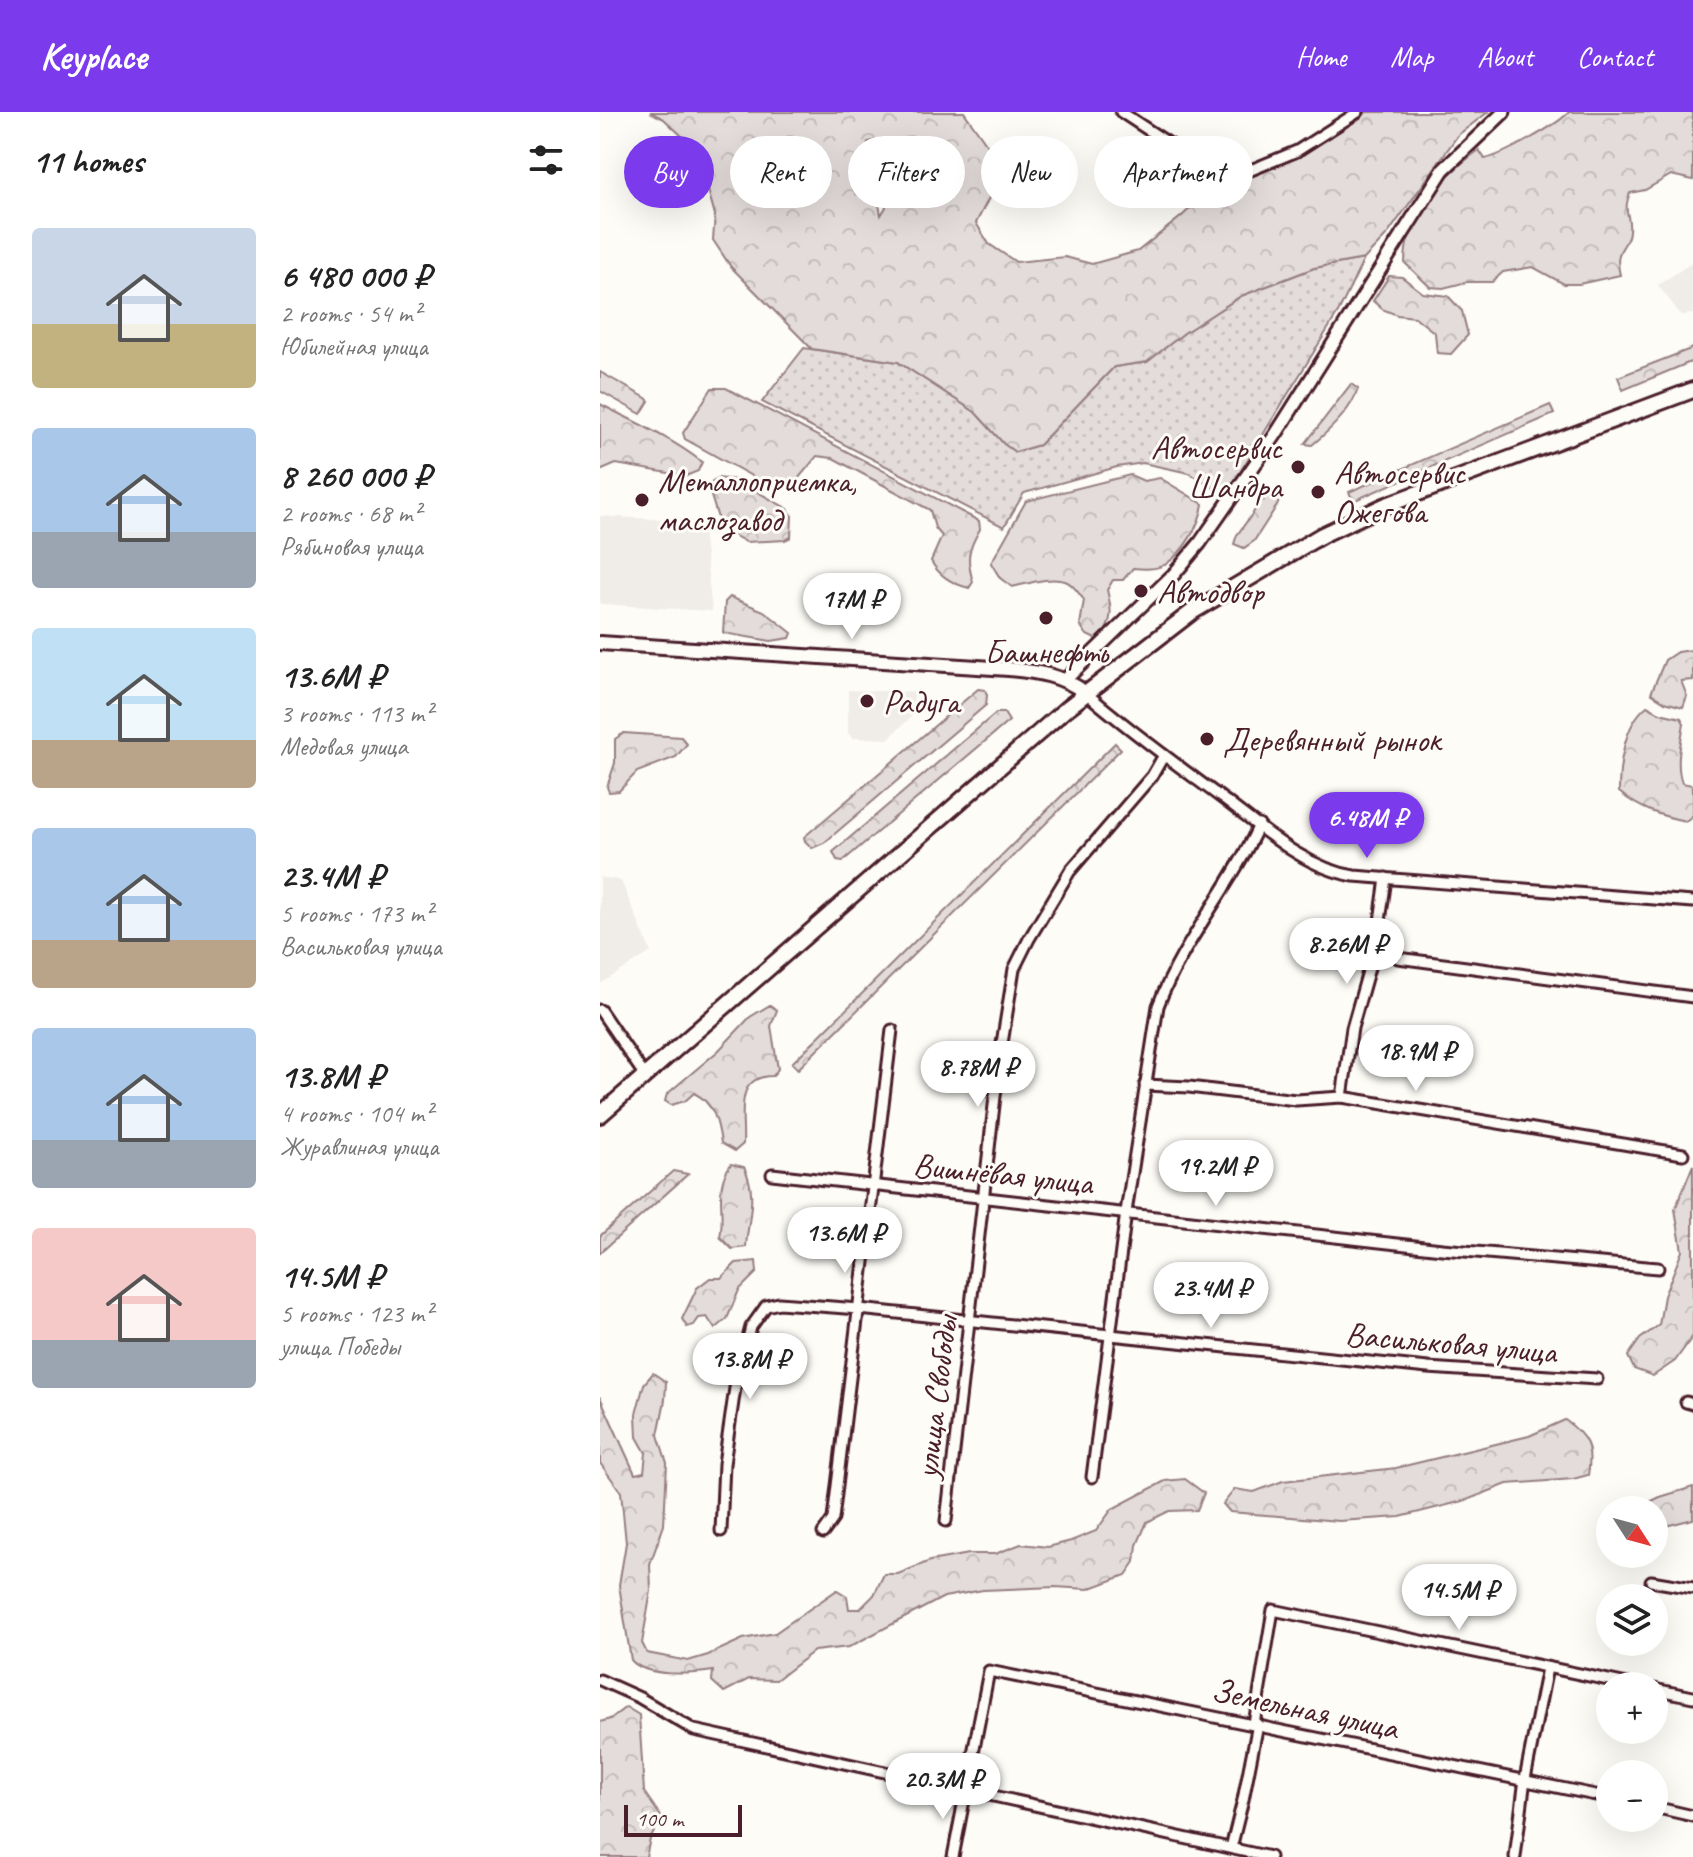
<!DOCTYPE html>
<meta charset="utf-8">
<style>
body{margin:0;font-family:Caveat,sans-serif;background:#f6f6f6;color:#222;height:100vh;display:flex;flex-direction:column;font-size:30px;white-space:nowrap}
*{box-sizing:border-box;margin:0}
p{font-size:26px;color:#767676}
.icon{flex:none;width:44px;height:44px;fill:none;stroke:currentColor;stroke-width:2;stroke-linecap:round;stroke-linejoin:round}
.map{position:relative;flex:1;overflow:hidden}
.drawer{display:flex;flex-direction:column;background:#fff;width:600px}
.drawer>*{flex:none}
.banner{position:absolute;left:24px;top:24px;width:760px;height:72px;display:flex;gap:16px}
.needle{width:52px;rotate:126deg}
.fabs{position:absolute;left:996px;top:1384px;display:grid;gap:16px}
.fabs a{display:grid;place-items:center;width:72px;height:72px;border-radius:50%;background:#fff;box-shadow:0 8px 32px #0002;font-size:40px}
.scale{position:absolute;left:24px;bottom:20px;width:118px;box-sizing:border-box;padding-left:8px;border:4px solid #4a1f2b;border-top:0;font-size:22px;line-height:28px;white-space:nowrap;color:#4a1f2b;-webkit-text-stroke:6px #fdfcf7;paint-order:stroke}
.price{position:absolute;translate:-50% -68px;padding:0 18px;border-radius:28px;background:#fff;color:#222;font-size:26px;line-height:52px;filter:drop-shadow(0 2px 4px #0008)}
.price::after{content:'';position:absolute;left:50%;top:48px;width:24px;height:18px;margin-left:-12px;background:inherit;clip-path:polygon(0 0,100% 0,50% 100%)}
.price.selected{background:#7c3aed;color:#fff}
ul{padding:0;list-style:none}
li{display:flex;align-items:center;gap:24px;height:200px;padding:0 32px}
li span{display:grid;place-items:center;flex:none;width:224px;height:160px;border-radius:8px;color:#555}
li>.icon{margin-inline-start:auto}
span .icon{width:96px;height:96px;fill:#fffc;stroke-width:1}
li b{font-size:34px}
h2{display:flex;justify-content:space-between;align-items:center;height:96px;padding:0 32px;font-size:34px}
.chip{padding:0 28px;border-radius:36px;background:#fff;box-shadow:0 8px 32px #0002;font-size:28px;line-height:72px}
.chip.selected{background:#7c3aed;color:#fff}
header{display:flex;align-items:center;gap:48px;box-sizing:border-box;height:112px;padding:0 40px;background:#7c3aed;color:#fff}
header strong{font-size:38px}
nav{display:flex;gap:44px;margin-inline-start:auto;font-size:28px}
main{display:flex;flex:1;min-height:0}
.map>svg:first-child{display:block}
</style>
<header>
<strong>Keyplace</strong>
<nav><a>Home</a><a>Map</a><a>About</a><a>Contact</a></nav>
</header>
<main>
<section class="drawer">
<h2>11 homes<svg class="icon" aria-label="filters" viewBox="0 0 24 24"><path d="M4 7h16M4 17h16"/><circle cx="9" cy="7" r="2"/><circle cx="15" cy="17" r="2"/></svg></h2>
<ul>
<li><span style="background:linear-gradient(#c9d6e8 60%,#c2b280 0)"><svg class="icon" aria-label="home" viewBox="0 0 24 24"><path d="M3 11l9-7 9 7M6 9v11h12V9"/></svg></span><div><b>6 480 000 ₽</b><p>2 rooms · 54 m²</p><p>Юбилейная улица</p></div></li>
<li><span style="background:linear-gradient(#a9c7e8 65%,#9aa5b1 0)"><svg class="icon" aria-label="home" viewBox="0 0 24 24"><path d="M3 11l9-7 9 7M6 9v11h12V9"/></svg></span><div><b>8 260 000 ₽</b><p>2 rooms · 68 m²</p><p>Рябиновая улица</p></div></li>
<li><span style="background:linear-gradient(#bfe0f5 70%,#b9a48a 0)"><svg class="icon" aria-label="home" viewBox="0 0 24 24"><path d="M3 11l9-7 9 7M6 9v11h12V9"/></svg></span><div><b>13.6M ₽</b><p>3 rooms · 113 m²</p><p>Медовая улица</p></div></li>
<li><span style="background:linear-gradient(#a9c7e8 70%,#b9a48a 0)"><svg class="icon" aria-label="home" viewBox="0 0 24 24"><path d="M3 11l9-7 9 7M6 9v11h12V9"/></svg></span><div><b>23.4M ₽</b><p>5 rooms · 173 m²</p><p>Васильковая улица</p></div></li>
<li><span style="background:linear-gradient(#a9c7e8 70%,#9aa5b1 0)"><svg class="icon" aria-label="home" viewBox="0 0 24 24"><path d="M3 11l9-7 9 7M6 9v11h12V9"/></svg></span><div><b>13.8M ₽</b><p>4 rooms · 104 m²</p><p>Журавлиная улица</p></div></li>
<li><span style="background:linear-gradient(#f6c9c9 70%,#9aa5b1 0)"><svg class="icon" aria-label="home" viewBox="0 0 24 24"><path d="M3 11l9-7 9 7M6 9v11h12V9"/></svg></span><div><b>14.5M ₽</b><p>5 rooms · 123 m²</p><p>улица Победы</p></div></li>
</ul>
</section>
<div class="map">
<svg width="1093" height="1745" viewBox="0 0 1093 1745">
<defs>
<pattern id="grass-dots" width="8" height="8" patternUnits="userSpaceOnUse" patternTransform="scale(2)"><rect width="8" height="8" fill="#e3dcda"/><path d="M2 2h.1M6 6h.1" fill="none" stroke="#c4bcbb" stroke-width="1.8" stroke-linecap="round"/></pattern>
<pattern id="forest-crowns" width="20" height="18" patternUnits="userSpaceOnUse" patternTransform="scale(2)"><rect width="20" height="18" fill="#e3dcda"/><path d="M2 6a3 3 0 1 1 6 0M12 15a3 3 0 1 1 6 0" fill="none" stroke="#c4bcbb"/></pattern>
</defs>
<rect width="100%" height="100%" fill="#fdfcf7"/>
<filter id="ink" filterUnits="userSpaceOnUse"><feTurbulence type="fractalNoise" baseFrequency=".0125" numOctaves="2"/><feDisplacementMap in="SourceGraphic" scale="16" xChannelSelector="R" yChannelSelector="G"/><feConvolveMatrix kernelMatrix="1 2 1 2 8 2 1 2 1" color-interpolation-filters="sRGB"/></filter>
<g filter="url(#ink)">
<g fill="#f0ece8">
<polygon points="1093,150 1093,202 1081,203 1058,173"/>
<polygon points="0,404 102,410 112,499 0,492"/>
<polygon points="248,578 314,580 314,602 288,627 253,626 248,621"/>
<polygon points="0,765 21,769 51,840 0,872"/>
</g>
<polygon fill="url(#grass-dots)" stroke="#967e82" stroke-width="2" points="764,147 739,199 629,378 617,378 589,361 543,351 517,355 424,381 404,415 162,290 204,236 298,250 375,300 404,332 415,340 439,333 514,255 547,250 584,221 641,184 714,156"/>
<g fill="url(#forest-crowns)" stroke="#967e82" stroke-width="2" fill-rule="evenodd">
<path d="M50,0H364L404,57L376,111L389,132L416,150L465,145L492,152L538,139L582,104L612,76L635,71L701,44L767,0H888L858,23L787,123L764,147L714,156L641,184L584,221L547,250L514,255L439,333L415,340L404,332L375,300L298,250L212,237L131,155L113,128L115,103L100,49L85,27L64,7ZM283,27L317,43L321,51L304,67H299L297,60L286,51L280,59L286,95L281,103L278,87L263,57L268,30Z"/>
<path d="M969,0H1093V68L1071,63L1045,78L1030,81C1022,101 1031,102 1029,119C1028,137 1013,134 1020,163L979,172H964L933,155L903,160L892,170H867L843,176L830,175L805,151C805,103 842,65 879,38L885,47C903,43 956,14 969,0Z"/>
<polygon points="789,164 802,165 823,181 848,184 862,199 868,223 851,242 837,241 835,221 815,205 797,203 782,197 773,189"/>
<polygon points="1093,236 1093,249 1023,278 1018,265"/>
<polygon points="0,260 46,286 49,289 41,302 0,279"/>
<path d="M751,272L758,277C751,299 729,319 712,333L705,332Z"/>
<path d="M112,276H126L379,409L380,417C368,438 366,446 373,470L369,476C353,472 339,464 331,449L342,424L335,416L330,398L233,346L217,344L193,373H168L85,327L83,321Z"/>
<path d="M0,292C35,310 71,326 102,350L98,359L86,364L16,352L0,359Z"/>
<polygon points="950,293 954,302 753,389 749,380"/>
<path d="M530,363L544,369L560,366L603,392C600,413 584,440 566,452C556,458 544,457 533,456L523,468H513L507,478C512,498 513,507 502,525L495,527L487,523L480,513L484,488C479,482 473,471 465,469C450,464 427,472 412,475L400,466L391,451L426,389Z"/>
<polygon points="117,366 136,368 188,397 192,404 191,425 185,428 146,430 121,416 108,374"/>
<polygon points="675,382 679,386 678,392 654,429 644,436 634,432 637,423 666,383"/>
<polygon points="130,485 164,499 192,521 190,526 171,529 123,521 125,490"/>
<polygon points="1093,538 1093,568 1081,569 1087,584 1083,595 1065,590 1051,581 1065,548 1077,540"/>
<polygon points="378,577 385,578 387,583 386,593 224,731 212,736 205,729 204,725"/>
<path d="M1047,594L1060,601L1081,606L1084,611C1081,631 1075,651 1082,671L1092,673L1093,677V703L1086,709C1060,704 1040,697 1019,680C1019,653 1024,612 1047,594Z"/>
<polygon points="396,601 404,601 409,609 243,749 237,748 233,740"/>
<polygon points="24,621 81,625 87,632 76,645 37,660 19,679 9,680 7,675 15,651 15,627"/>
<polygon points="515,631 521,637 198,957 192,951"/>
<path d="M170,893L177,898L171,914L178,957L173,964C132,964 145,1006 143,1032L135,1039L121,1031C118,1010 114,991 94,981L85,989L71,993L65,989L67,982L118,939L150,905Z"/>
<path d="M131,1052L144,1055C158,1084 148,1105 146,1135L132,1137L120,1125C126,1097 113,1077 131,1052Z"/>
<polygon points="1093,1053 1093,1224 1075,1249 1053,1264 1034,1257 1028,1244 1040,1227 1059,1213 1064,1184 1082,1139 1075,1097"/>
<polygon points="73,1059 88,1062 0,1141 0,1124"/>
<polygon points="156,1149 157,1160 139,1178 127,1207 115,1217 107,1205 99,1206 94,1213 87,1215 82,1207 97,1176 110,1166 121,1166 136,1151"/>
<path d="M53,1261L66,1270L65,1288L58,1323L67,1351L64,1413L50,1452L51,1479L42,1531L47,1541L88,1549L108,1543L143,1527L175,1521L237,1478L247,1484L249,1497H260L274,1483L284,1462H298L330,1449L369,1442H395L421,1432L448,1435L471,1429L496,1419L512,1397L565,1369L585,1367L604,1381L597,1398L569,1399L547,1410L537,1433L535,1450L526,1463L488,1477L455,1475L383,1478L344,1485L249,1535L214,1539L176,1568L149,1567L124,1580L112,1569L113,1559C92,1562 46,1566 31,1548L19,1473L26,1431L21,1380L0,1351V1285L35,1362L44,1360L46,1341L37,1325L36,1302L44,1272Z"/>
<path d="M965,1308C987,1324 993,1335 988,1363L973,1367L907,1372L867,1388L800,1405L739,1409L630,1400L623,1392L635,1377L654,1380L683,1369L796,1356L929,1324Z"/>
<polygon points="1093,1375 1093,1407 1054,1417 1054,1398 1033,1398 1060,1385"/>
<polygon points="26,1595 39,1603 44,1680 62,1706 50,1727 46,1745 0,1745 0,1610 10,1607"/>
</g>
<g fill="none" stroke-linecap="round" stroke-linejoin="round">
<defs>
<g id="minor">
<polyline points="521,0 620,65 629,67 697,39 758,0"/>
<path d="M486,581C530,619 576,652 623,687C662,716 704,756 754,764L1093,790"/>
<polyline points="778,824 785,835 798,846 1093,885"/>
<polyline points="0,898 45,964"/>
<polyline points="545,973 589,975 696,988 742,985 1083,1042"/>
<polyline points="742,985 752,916 778,824 786,766"/>
<polyline points="172,1062 842,1137 1058,1156"/>
<polyline points="1086,1290 1093,1292"/>
<path d="M492,1365L526,1100L558,894C583,829 630,776 659,713"/>
<polyline points="346,1409 399,950 414,857 429,827 470,759 552,664 564,643"/>
<polyline points="121,1419 124,1352 135,1276 151,1215 166,1194 179,1191 259,1197 828,1256 997,1267"/>
<polyline points="223,1421 233,1407 292,918"/>
<polyline points="1051,1469 1093,1476"/>
<polyline points="0,1568 40,1586 94,1618 670,1745"/>
<polyline points="1054,1577 1093,1585"/>
<polyline points="654,1612 673,1498 1037,1574"/>
<polyline points="1054,1695 1093,1704"/>
<polyline points="631,1736 643,1688 658,1612"/>
<polyline points="353,1745 389,1559 1010,1686"/>
<polyline points="915,1745 925,1667 947,1556"/>
</g>
<polyline id="tertiary" points="466,567 574,462 600,431 676,322 843,58 904,0"/>
<path id="secondary" d="M0,531L409,557C439,560 461,563 486,581"/>
<polyline id="primary" points="0,1003 466,597 592,500 722,423 784,394 1093,278"/>
</defs>
<use href="#minor" stroke="#4a1f2b" stroke-width="15"/>
<use href="#tertiary" stroke="#4a1f2b" stroke-width="17"/>
<use href="#secondary" stroke="#4a1f2b" stroke-width="18"/>
<use href="#primary" stroke="#4a1f2b" stroke-width="20"/>
<use href="#minor" stroke="#fdfcf7" stroke-width="9"/>
<use href="#tertiary" stroke="#fdfcf7" stroke-width="11"/>
<use href="#secondary" stroke="#fdfcf7" stroke-width="12"/>
<use href="#primary" stroke="#fdfcf7" stroke-width="14"/>
</g>
</g>
<g fill="#4a1f2b" stroke="#fdfcf7" stroke-width="3">
<circle cx="698" cy="355" r="8"/>
<circle cx="718" cy="380" r="8"/>
<circle cx="42" cy="388" r="8"/>
<circle cx="541" cy="479" r="8"/>
<circle cx="446" cy="506" r="8"/>
<circle cx="267" cy="589" r="8"/>
<circle cx="607" cy="627" r="8"/>
</g>
<g text-anchor="middle" stroke-width="6" stroke-linejoin="round" paint-order="stroke">
<g font-size="34" fill="#4a1f2b" stroke="#fdfcf7" text-anchor="start">
<text x="682" y="347" text-anchor="end">Автосервис<tspan x="682" dy="39">Шандра</tspan></text>
<text x="734" y="372">Автосервис<tspan x="734" dy="39">Ожегова</tspan></text>
<text x="58" y="380">Металлоприемка,<tspan x="58" dy="39">маслозавод</tspan></text>
<text x="557" y="491">Автодвор</text>
<text x="446" y="551" text-anchor="middle">Башнефть</text>
<text x="283" y="601">Радуга</text>
<text x="623" y="639">Деревянный рынок</text>
</g>
<g font-size="34" fill="#4a1f2b" stroke="#fdfcf7">
<text transform="translate(403 1061) rotate(6)" y="12">Вишнёвая улица</text>
<text transform="translate(851 1230) rotate(5)" y="12">Васильковая улица</text>
<text transform="translate(335 1285) rotate(-83)" y="12">улица Свободы</text>
<text transform="translate(705 1596) rotate(12)" y="12">Земельная улица</text>
</g>
</g>
</svg>
<div class="fabs">
<a><svg class="needle" viewBox="-14 -14 28 28"><path d="M0-13l5 13h-10z" fill="#e53935"/><path d="M0 13l5-13h-10z" fill="#767676"/></svg></a>
<a><svg class="icon" aria-label="layers" viewBox="0 0 24 24"><path d="M12 4l9 5-9 5-9-5zM3 14l9 5 9-5"/></svg></a>
<a>+</a>
<a>−</a>
</div>
<div class="scale">100 m</div>
<b class="price" style="left:252px;top:529px">17M ₽</b>
<b class="price selected" style="left:767px;top:748px">6.48M ₽</b>
<b class="price" style="left:747px;top:874px">8.26M ₽</b>
<b class="price" style="left:816px;top:981px">18.9M ₽</b>
<b class="price" style="left:378px;top:997px">8.78M ₽</b>
<b class="price" style="left:616px;top:1096px">19.2M ₽</b>
<b class="price" style="left:245px;top:1163px">13.6M ₽</b>
<b class="price" style="left:611px;top:1218px">23.4M ₽</b>
<b class="price" style="left:150px;top:1289px">13.8M ₽</b>
<b class="price" style="left:859px;top:1520px">14.5M ₽</b>
<b class="price" style="left:343px;top:1709px">20.3M ₽</b>
<div class="banner">
<a class="chip selected">Buy</a>
<a class="chip">Rent</a>
<a class="chip">Filters</a>
<a class="chip">New</a>
<a class="chip">Apartment</a>
</div>
</div>
</main>
